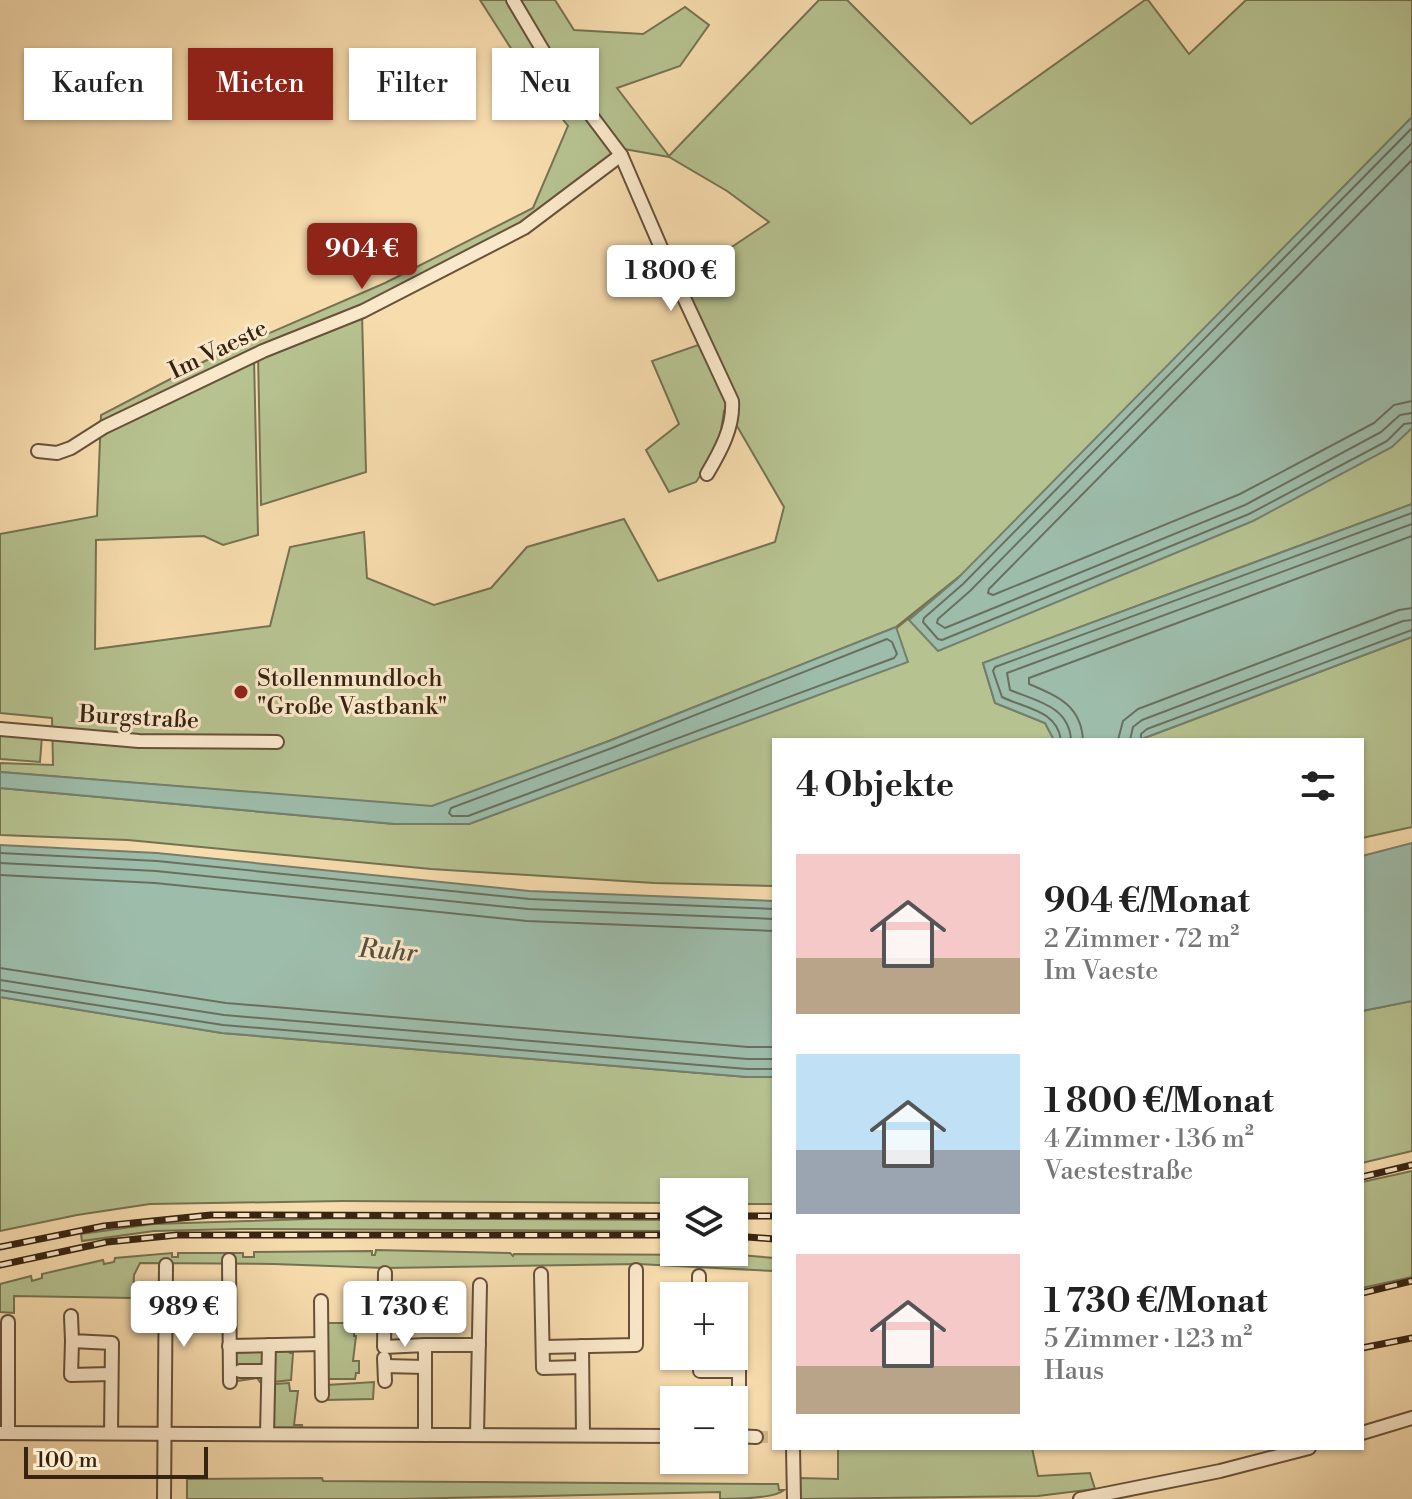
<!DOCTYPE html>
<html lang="de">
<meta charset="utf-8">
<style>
body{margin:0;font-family:"Libre Bodoni",serif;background:#f6f6f6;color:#222;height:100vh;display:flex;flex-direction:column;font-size:30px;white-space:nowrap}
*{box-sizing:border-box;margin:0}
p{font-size:26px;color:#767676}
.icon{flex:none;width:44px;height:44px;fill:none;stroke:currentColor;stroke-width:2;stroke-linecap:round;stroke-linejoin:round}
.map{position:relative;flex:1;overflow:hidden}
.side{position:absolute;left:772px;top:738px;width:592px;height:712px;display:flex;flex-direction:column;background:#fff;border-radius:0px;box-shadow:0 2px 6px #0004}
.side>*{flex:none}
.hud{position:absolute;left:24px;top:48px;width:628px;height:72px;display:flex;gap:16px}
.controls{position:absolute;left:660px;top:1178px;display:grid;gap:16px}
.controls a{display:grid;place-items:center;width:88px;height:88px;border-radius:0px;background:#fff;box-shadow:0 2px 6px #0004;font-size:40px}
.scale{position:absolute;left:24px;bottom:20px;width:184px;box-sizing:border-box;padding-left:8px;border:4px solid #372312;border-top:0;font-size:22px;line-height:28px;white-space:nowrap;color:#372312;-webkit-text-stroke:6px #fae8ca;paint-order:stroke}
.price{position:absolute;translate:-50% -68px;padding:0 18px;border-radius:8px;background:#fff;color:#222;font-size:26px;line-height:52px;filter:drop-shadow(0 2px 4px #0008)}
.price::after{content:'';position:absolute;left:50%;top:48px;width:24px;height:18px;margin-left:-12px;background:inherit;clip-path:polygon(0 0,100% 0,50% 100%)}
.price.active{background:#8f2418;color:#fff}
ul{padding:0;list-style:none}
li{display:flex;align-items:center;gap:24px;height:200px;padding:0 24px}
li span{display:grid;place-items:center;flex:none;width:224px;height:160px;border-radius:0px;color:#555}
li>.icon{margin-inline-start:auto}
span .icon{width:96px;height:96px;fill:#fffc;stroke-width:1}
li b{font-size:34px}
h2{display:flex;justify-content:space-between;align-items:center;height:96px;padding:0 24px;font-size:34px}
.chip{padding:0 28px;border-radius:0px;background:#fff;box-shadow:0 2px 6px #0004;font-size:28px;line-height:72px}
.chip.active{background:#8f2418;color:#fff}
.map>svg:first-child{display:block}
</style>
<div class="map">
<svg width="1412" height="1499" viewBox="0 0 1412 1499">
<rect width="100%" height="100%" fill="#f7dcae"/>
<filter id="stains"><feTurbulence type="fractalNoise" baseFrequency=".0025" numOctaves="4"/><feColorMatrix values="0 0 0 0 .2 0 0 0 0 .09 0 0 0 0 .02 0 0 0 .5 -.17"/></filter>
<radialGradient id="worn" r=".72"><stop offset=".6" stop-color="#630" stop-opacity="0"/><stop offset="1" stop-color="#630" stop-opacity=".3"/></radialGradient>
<g fill="#b6c290" stroke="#767251" stroke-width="2" fill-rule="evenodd">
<path d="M480,0H555L574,30L643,34L685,7L709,25L680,66L617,88L669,156L819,0H847L971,124L1145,0H1148L1189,54L1246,0H1412V504L983,663L995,703L1045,723L1054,740H774V886L654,883L431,869L128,840L0,835V788L395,824H469L626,765L892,632L961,575L896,627L609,741L432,807L0,772V763L53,765L52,718L0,713V534L97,516L101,415L205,361L385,283L533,208L568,126L530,78ZM624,149L669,157L727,191L769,222L681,281L710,341L652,361L679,424L646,450L669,492L696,482L718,449L724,411L730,414L784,507L775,542L658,581L624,519L527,547L491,588L434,605L367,578L364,532L290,547L270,626L95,649L96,540L204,536L223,545L258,535L254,358L524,227Z"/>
<polygon points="362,313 366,472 261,505 258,354"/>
<polygon points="1412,637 1412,827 1362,838 1362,740 1139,740"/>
<polygon points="0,732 42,736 40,762 0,759"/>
<polygon points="0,997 222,1033 747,1077 774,1077 774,1204 734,1204 734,1192 674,1192 674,1203 343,1201 150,1204 77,1215 0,1231"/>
<polygon points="1412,1001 1412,1151 1362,1163 1362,1011"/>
<polygon points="1412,1171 1412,1277 1362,1288 1362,1182"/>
<polygon points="341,1218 674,1220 674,1231 238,1229 154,1231 82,1241 81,1234 153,1224"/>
<polygon points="376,1250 510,1253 513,1256 514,1254 732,1255 733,1260 740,1260 740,1255 774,1258 774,1271 638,1264 385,1268 274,1264 140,1263 134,1275 133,1298 14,1296 14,1313 0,1312 0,1284 31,1276 32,1281 42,1278 42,1274 103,1260 104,1264 114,1262 115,1258 172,1253 172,1257 178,1257 178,1253 243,1253 243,1257 254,1257 254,1252 372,1251 372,1255 375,1255"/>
<polygon points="328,1323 354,1323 354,1336 356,1336 353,1361 359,1361 359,1373 356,1373 355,1379 326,1379"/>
<polygon points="288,1348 290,1353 293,1353 291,1380 273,1382 270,1378 260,1382 257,1378 230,1382 234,1353 273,1351 273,1354 276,1350"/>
<polygon points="374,1382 373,1399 326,1400 327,1385"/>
<polygon points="289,1383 290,1391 298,1391 294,1425 302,1425 301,1431 274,1431 272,1414 275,1384"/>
<polygon points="838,1448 1032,1448 1038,1476 1090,1473 1095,1489 1038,1496 800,1499 800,1478 838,1479"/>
<path d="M322,1478L323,1481L778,1484L779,1490H784C774,1499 737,1499 720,1499V1492L401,1499H187V1479Z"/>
</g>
<g fill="#9dbcaa" stroke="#747f6d" stroke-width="2">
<polygon points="1412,117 1412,428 1392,447 1253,521 938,651 909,620 957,579"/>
<polygon points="1412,504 1412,637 1139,740 1054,740 1045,723 995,703 983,663"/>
<polygon points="896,627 908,662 469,824 395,824 0,788 0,772 432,806 609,741"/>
<polygon points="1412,843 1412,1001 1362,1011 1362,856"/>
<polygon points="0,845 157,853 529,891 774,901 774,1077 747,1077 222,1033 0,997"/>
</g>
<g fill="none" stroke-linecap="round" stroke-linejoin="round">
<g stroke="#6a705e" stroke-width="2">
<polyline points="1412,128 963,584 924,618 923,622 938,639 942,640 1249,514 1387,441 1404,424 1412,423"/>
<polyline points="1412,143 970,591 938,619 937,623 945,628 1245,505 1381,432 1400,415 1412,413"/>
<polyline points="1412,160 989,589 988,593 993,595 1240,494 1374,423 1394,405 1412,401"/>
<polygon points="887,639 892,642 897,654 894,658 468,816 452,816 449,813 451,808 612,748"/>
<path d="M1061,740C1057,710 1024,708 1002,697L993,671L995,667L1412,513"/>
<path d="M1071,740C1069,706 1036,701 1010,690L1007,673L1412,524"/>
<path d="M1083,740C1081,705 1057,696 1029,684V678L1412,536"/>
<polyline points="1118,740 1123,721 1138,709 1399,610 1412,608"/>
<polyline points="1130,740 1133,727 1142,720 1403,621 1412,620"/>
<polyline points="1141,740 1141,734 1147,729 1412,630"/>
<polyline points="0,853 157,861 529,899 774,909"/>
<polyline points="0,863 156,871 528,909 774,919"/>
<polyline points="0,875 155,883 527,921 774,931"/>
<polyline points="0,968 226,1003 748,1047 774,1047"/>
<polyline points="0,980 224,1015 747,1059 774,1059"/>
<polyline points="0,990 223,1025 747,1069 774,1069"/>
</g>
<polyline stroke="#d1b78f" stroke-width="12" stroke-dasharray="12 6" stroke-linecap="butt" points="756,1437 774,1437"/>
<defs>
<g id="minor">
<path d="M513,0L545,54L621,155L665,257L732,401C734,427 720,452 707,474"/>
<polyline points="38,451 57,453 71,448 104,427 263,351 363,311 524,228 621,155"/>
<polyline points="0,729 139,741 277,742"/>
<polyline points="229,1260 230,1382"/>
<polyline points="385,1273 384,1347 425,1345 425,1435"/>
<polyline points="541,1274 543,1368 582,1367"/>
<polyline points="699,1276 699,1296"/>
<polyline points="321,1301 322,1395"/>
<polyline points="71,1316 72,1341 112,1343 111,1433"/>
<polyline points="72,1341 71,1375 111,1374"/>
<polyline points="425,1345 479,1345"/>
<polyline points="229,1346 321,1344"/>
<polyline points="582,1346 583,1435"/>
<polyline points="543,1347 636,1345 636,1270"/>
<polyline points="734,1347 739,1347 739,1436"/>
<polyline points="699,1356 700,1371 739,1371"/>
<polyline points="384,1358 385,1381"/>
<polyline points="385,1366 425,1367"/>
<polyline points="240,1371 268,1371"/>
<polyline points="0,1433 674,1436"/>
<polyline points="8,1433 8,1322"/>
<polyline points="1362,1433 1412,1418"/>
<polyline points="267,1434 269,1345"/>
<polyline points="477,1435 480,1285"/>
<polyline points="734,1436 756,1437"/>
<polyline points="793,1448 794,1499"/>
<polyline points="164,1499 166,1265"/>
<polyline points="1080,1499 1220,1471 1309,1448"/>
</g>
</defs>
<use href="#minor" stroke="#675139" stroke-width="16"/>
<use href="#minor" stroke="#fae8ca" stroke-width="12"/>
<defs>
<g id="rail">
<polyline points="1362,1177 1412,1165"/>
<polyline points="734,1216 774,1216"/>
<polyline points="734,1236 774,1239"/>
<polyline points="0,1247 104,1226 211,1215 674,1216"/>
<polyline points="0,1265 107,1242 177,1235 674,1235"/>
<polyline points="1362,1293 1412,1281"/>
<polyline points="1362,1348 1412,1338"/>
</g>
</defs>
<use href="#rail" stroke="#372312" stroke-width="7"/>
<use href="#rail" stroke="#fae8ca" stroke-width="4" stroke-dasharray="12" stroke-linecap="butt"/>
</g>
<circle fill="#8f2418" stroke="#fae8ca" stroke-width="3" cx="241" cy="692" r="8"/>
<g text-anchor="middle" stroke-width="6" stroke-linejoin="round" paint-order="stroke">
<g font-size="24" fill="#372312" stroke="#fae8ca">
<text transform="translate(218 349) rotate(-26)" y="8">Im Vaeste</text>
<text transform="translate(139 717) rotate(3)" y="8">Burgstraße</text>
</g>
<g font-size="24" fill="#372312" stroke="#fae8ca" text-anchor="start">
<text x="257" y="686">Stollenmundloch<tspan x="257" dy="28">"Große Vastbank"</tspan></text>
</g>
<g font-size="26" font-style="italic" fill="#565140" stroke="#fae8ca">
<text transform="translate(388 950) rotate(5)" y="9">Ruhr</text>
</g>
</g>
<rect width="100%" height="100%" filter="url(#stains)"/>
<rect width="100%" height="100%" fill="url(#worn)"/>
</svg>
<div class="controls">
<a><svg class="icon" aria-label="layers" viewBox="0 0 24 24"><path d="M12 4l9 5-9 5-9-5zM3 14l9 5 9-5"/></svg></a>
<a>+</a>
<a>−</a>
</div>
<div class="scale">100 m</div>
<b class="price active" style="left:362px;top:291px">904 €</b>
<b class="price" style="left:671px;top:313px">1 800 €</b>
<b class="price" style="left:184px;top:1349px">989 €</b>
<b class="price" style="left:405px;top:1349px">1 730 €</b>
<div class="hud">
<a class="chip">Kaufen</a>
<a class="chip active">Mieten</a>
<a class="chip">Filter</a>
<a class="chip">Neu</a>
</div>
<section class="side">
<h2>4 Objekte<svg class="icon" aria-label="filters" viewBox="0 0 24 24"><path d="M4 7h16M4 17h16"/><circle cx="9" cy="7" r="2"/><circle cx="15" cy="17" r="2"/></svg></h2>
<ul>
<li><span style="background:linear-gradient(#f6c9c9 65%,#b9a48a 0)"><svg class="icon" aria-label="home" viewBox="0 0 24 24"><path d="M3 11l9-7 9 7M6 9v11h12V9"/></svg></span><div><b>904 €/Monat</b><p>2 Zimmer · 72 m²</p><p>Im Vaeste</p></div></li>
<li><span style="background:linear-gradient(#bfe0f5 60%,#9aa5b1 0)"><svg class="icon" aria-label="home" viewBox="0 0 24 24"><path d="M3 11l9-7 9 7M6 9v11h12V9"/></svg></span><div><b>1 800 €/Monat</b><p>4 Zimmer · 136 m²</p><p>Vaestestraße</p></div></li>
<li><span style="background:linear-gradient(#f6c9c9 70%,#b9a48a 0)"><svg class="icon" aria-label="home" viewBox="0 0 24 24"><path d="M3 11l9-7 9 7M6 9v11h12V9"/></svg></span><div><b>1 730 €/Monat</b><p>5 Zimmer · 123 m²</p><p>Haus</p></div></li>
</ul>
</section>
</div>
